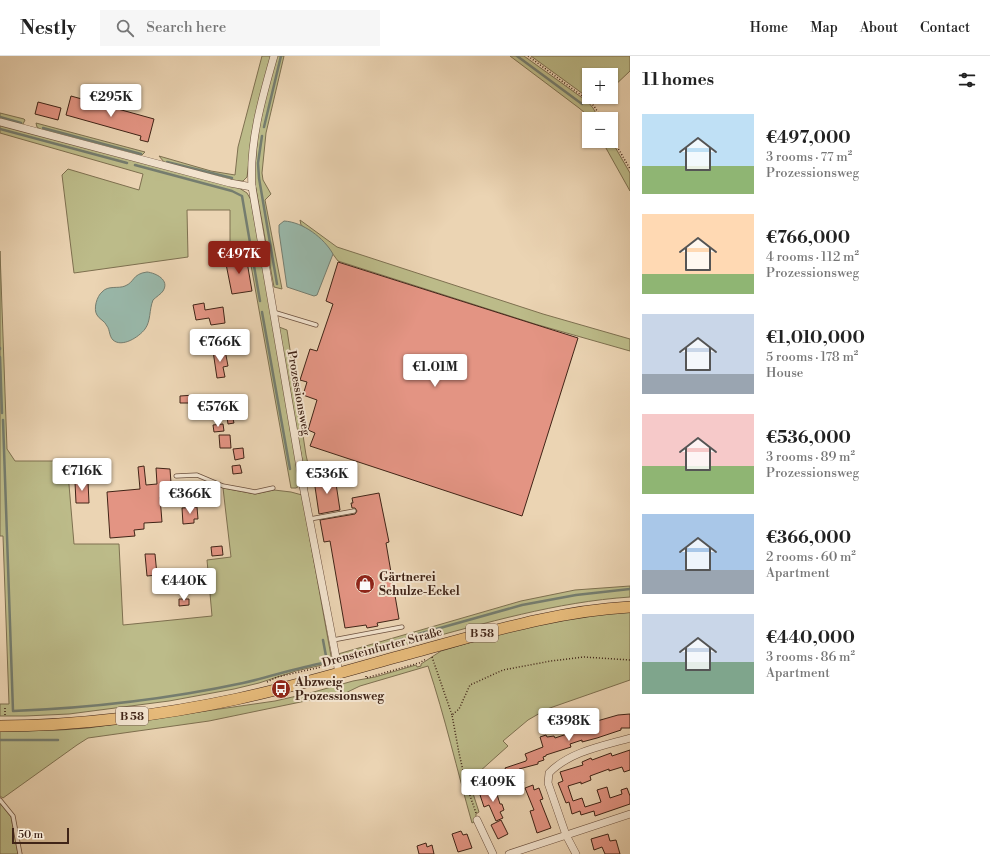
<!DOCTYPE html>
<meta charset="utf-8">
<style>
body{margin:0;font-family:"Libre Bodoni",serif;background:#f6f6f6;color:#222;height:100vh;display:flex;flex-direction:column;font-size:15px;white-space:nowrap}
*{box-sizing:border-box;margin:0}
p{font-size:13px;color:#767676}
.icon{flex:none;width:22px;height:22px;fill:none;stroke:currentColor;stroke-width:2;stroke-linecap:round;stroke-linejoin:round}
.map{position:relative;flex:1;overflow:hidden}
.side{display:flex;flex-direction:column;background:#fff;width:360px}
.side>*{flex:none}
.tools{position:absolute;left:582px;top:12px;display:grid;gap:8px}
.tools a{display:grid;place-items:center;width:36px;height:36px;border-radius:0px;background:#fff;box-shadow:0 1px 3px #0004;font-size:20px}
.scale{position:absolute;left:12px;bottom:10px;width:57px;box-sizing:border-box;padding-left:4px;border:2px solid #402417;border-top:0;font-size:11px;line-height:14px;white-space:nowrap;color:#402417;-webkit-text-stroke:3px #f2e3ce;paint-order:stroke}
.price{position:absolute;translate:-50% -34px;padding:0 9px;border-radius:4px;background:#fff;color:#222;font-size:13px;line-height:26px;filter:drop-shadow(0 1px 2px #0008)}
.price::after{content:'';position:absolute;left:50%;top:24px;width:12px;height:9px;margin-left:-6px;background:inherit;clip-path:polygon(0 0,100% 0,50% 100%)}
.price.on{background:#8f2418;color:#fff}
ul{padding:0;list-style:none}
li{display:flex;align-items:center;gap:12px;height:100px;padding:0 12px}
li span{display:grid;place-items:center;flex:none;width:112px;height:80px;border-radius:0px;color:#555}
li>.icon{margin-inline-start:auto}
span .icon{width:48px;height:48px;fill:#fffc;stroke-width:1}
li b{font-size:17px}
h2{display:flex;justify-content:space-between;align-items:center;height:48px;padding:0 12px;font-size:17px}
header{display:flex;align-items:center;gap:24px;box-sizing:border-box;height:56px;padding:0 20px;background:#fff;border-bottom:1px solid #e0e0e0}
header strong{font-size:19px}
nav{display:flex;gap:22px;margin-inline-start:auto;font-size:14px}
.search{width:280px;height:36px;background:#f6f6f6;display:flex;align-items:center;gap:10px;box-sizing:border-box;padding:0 14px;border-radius:0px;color:#767676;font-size:15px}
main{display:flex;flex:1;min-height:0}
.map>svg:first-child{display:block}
</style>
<header>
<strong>Nestly</strong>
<div class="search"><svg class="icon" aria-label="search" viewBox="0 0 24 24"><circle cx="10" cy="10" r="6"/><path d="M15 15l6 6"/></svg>Search here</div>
<nav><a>Home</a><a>Map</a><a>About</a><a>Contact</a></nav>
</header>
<main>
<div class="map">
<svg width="630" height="798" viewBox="0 0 630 798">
<rect width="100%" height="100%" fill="#ebd4b3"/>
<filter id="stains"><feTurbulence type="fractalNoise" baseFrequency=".005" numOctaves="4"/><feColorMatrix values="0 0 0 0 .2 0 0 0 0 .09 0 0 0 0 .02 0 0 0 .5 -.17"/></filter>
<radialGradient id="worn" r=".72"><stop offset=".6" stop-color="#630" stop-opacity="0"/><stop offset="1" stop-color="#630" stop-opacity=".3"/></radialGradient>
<g fill="#bcbb89" stroke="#7e7050">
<polygon points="262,0 271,0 253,75 247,121 243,125 230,125 164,106 159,100 211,115 235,119 238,91"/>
<polygon points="277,0 284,0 266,77 262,117 263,124 271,138 265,144 282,233 274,231 254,122 258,77 266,38"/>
<polygon points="510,0 524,0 588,46 593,52 599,63 589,63 585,57 579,52"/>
<polygon points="531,0 630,0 630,15 611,33 611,19 589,19 589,41 603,41 595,48 590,43"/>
<polygon points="0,57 24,63 25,64 23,68 20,69 0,63"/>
<polygon points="36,67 145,96 142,99 136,99 40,73 37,71"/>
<polygon points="0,68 239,132 247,137 251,144 301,429 296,432 291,432 247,187 230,188 230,154 187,154 188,201 74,217 62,119 68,113 139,134 143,118 0,77"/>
<polygon points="611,84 630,117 630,135 602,85 611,85"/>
<path d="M300,164L337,191L543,258L630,283V295L535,268L338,205C325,187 319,182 301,169Z"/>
<polygon points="0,195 7,393 15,405 67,405 74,488 119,488 123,569 212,560 207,504 231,501 223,432 255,438 274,434 291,436 302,439 331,600 331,607 296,615 259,627 234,633 169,645 69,658 25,660 0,660 0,648 9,648 3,480 0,480"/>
<polygon points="279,271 287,274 306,399 311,421 305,421"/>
<path d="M630,530V541C556,546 486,567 415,586C391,593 366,598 341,605L338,598L521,545L575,534Z"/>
<path d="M630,555V624L547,653L528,664L503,685L508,690L469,725L479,756L476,758V765L472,767C457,714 445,661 428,610L360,630L335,642H320L209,665L88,682L77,689L3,742L0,740V675L60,674L88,672L275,645L310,637L353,625L375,621L416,609L417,611L421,610V608L441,595L495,579L551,565L605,557Z"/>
<polygon points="0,747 11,761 18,798 0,798"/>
</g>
<g fill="#99b8aa" stroke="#757d6f">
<path d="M284,165C303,166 324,182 333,198L317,239L314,240L287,231L279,176V169Z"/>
<path d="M147,216C156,217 170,224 163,235C161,238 156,241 153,244C149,254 151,265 145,273C139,281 122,292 113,284C109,280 110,274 107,270C105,265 99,263 97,259C93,253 97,240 102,236C108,229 118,233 125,230C135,226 132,218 147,216Z"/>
</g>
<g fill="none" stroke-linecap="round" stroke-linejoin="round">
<g stroke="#757d6f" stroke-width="2.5">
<polyline points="517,0 582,48"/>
<polyline points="0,61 21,67"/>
<polyline points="264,71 281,0"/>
<polyline points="43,72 141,98"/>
<polyline points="0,73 127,107"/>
<polyline points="262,80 258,107 259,122 277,228"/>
<polyline points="167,106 232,122"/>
<polyline points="135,109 232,135 242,140 260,245"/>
<polyline points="262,256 290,413"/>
<polyline points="0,292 0,293"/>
<polyline points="0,301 2,357"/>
<path d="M3,364L13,655C90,652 168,643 243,627C270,621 296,612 323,607L325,605L326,600L323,584"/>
<polyline points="415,579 522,549 576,539 630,533"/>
<polyline points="350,599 403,583"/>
<polyline points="0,684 58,684"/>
</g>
</g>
<g fill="#e39483" stroke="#402417">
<polygon points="71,40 154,63 148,86 140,84 141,80 66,59"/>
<polygon points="38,46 61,52 58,64 35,58"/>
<polygon points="246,200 252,235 232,238 225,203"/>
<polygon points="338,206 578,282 522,460 310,390 315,377 308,374 317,344 303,339 307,326 300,324 310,293 317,295 333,248 326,245"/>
<polygon points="204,247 205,254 223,251 225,267 211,269 209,262 196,264 193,249"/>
<polygon points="225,294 228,310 223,311 225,321 217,322 213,295"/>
<polygon points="195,339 195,347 180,347 180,340"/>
<polygon points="234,339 237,363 233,363 234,367 228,368 224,340"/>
<polygon points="223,368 224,375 214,376 213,369"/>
<polygon points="219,379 230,379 231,392 220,392"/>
<polygon points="243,392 244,402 235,404 233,393"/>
<polygon points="240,409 242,417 233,418 232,410"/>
<polygon points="144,410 146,429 157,428 156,412 170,413 171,427 180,426 181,440 160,441 162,466 144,467 144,473 134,474 135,480 110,482 107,436 140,433 138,411"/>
<polygon points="335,421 340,454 319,458 314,424"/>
<polygon points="75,426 88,426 89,447 76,447"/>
<polygon points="379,437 389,486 386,487 399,563 377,567 378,570 367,572 366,569 345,572 330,485 324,486 320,464 355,458 357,455 355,452 352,452 351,447 353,447 352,442"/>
<polygon points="197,451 198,463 194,463 194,467 183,468 182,452"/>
<polygon points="222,490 223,499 212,500 211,491"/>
<polygon points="145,498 155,498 157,519 147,520"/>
<polygon points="179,543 189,543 189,549 179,550"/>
<polygon points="630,658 630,672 621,672 621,674 597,682 582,686 582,684 570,688 571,691 546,699 546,700 543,701 544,704 538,706 538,708 519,713 524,727 514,730 513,728 510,729 506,719 511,717 511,716 507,717 505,712 526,705 527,703 525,698 543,691 540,681 546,679 547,681 554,680 555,682 567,678 566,676 581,671 580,667 596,662 597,665 618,659"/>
<polygon points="630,694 630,714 624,716 622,711 609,715 609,713 590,720 591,724 581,728 581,726 568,730 573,745 582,742 585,751 601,746 597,734 607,731 610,742 622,738 621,734 627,732 630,740 630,748 595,760 594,755 581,759 580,755 572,758 569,746 566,747 558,727 563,725 560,716 583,709 582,706 591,702 592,704 611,697 612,700"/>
<polygon points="533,729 534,734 539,732 543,743 540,744 551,772 537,777 530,755 534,754 525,732"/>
<polygon points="495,732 500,748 502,748 504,754 500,756 503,762 496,765 489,749 484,751 480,739"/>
<polygon points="501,764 508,778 498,783 491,769"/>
<polygon points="461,775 463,779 467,778 472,792 458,796 452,778"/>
<polygon points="608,778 610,785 616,784 620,798 605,798 602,791 594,794 591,783"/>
<polygon points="426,787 427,791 432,789 434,798 419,798 417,790"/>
</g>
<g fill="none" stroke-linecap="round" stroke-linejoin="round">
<defs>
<g id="lane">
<polyline points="273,256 316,269"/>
<polyline points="176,420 197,419 223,430 245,434 255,436 273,432"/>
<polyline points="310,463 354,455"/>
<polyline points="333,584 402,571"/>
<polyline points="0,744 13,760 20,798"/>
</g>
<g id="street">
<path d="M274,0C262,42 249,87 252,131L304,435L339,617"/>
<polyline points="0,66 230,127 252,131"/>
<polyline points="477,764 493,798"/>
<polyline points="509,798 630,758"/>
<path d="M576,798L566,779L548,727L549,717C569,696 602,690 630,682"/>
</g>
<path id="primary" d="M0,670C76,670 163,659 237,643C297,630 356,612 415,596C486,577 556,555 630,551"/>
</defs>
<use href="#lane" stroke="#6b503e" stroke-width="5"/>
<use href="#street" stroke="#6b503e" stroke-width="8"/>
<use href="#primary" stroke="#402417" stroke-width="12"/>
<g stroke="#402417" stroke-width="1.5" stroke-dasharray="1 2" stroke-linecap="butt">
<polyline points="528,0 589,45 594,50 602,63"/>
<polyline points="611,80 630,113"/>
<polyline points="432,601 452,659"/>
<polyline points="344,605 354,603"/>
<polyline points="366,620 366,622 419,607 426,603"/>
<polyline points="267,626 277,621 330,609"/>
<polyline points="5,652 5,660"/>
<polyline points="476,757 466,728 459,697 452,659 459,653 470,629 503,614 551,605 584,601 630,604"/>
</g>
<use href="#lane" stroke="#f2e3ce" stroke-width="3.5"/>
<use href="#street" stroke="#f2e3ce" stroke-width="7"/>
<use href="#primary" stroke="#e6ba7a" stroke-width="11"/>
</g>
<defs>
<symbol id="shop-disc" viewBox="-11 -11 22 22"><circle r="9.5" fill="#8f2418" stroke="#f2e3ce"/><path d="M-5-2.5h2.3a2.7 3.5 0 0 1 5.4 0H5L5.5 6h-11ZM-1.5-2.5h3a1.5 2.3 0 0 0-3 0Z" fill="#fff"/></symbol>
<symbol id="bus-disc" viewBox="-11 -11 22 22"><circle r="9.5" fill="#8f2418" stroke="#f2e3ce"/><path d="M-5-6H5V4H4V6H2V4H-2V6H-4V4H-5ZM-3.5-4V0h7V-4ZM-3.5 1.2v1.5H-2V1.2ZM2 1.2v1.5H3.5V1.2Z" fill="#fff"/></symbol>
</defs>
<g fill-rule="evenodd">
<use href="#shop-disc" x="354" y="517" width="22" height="22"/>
<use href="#bus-disc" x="270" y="622" width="22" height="22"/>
</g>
<g text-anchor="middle" stroke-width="4" stroke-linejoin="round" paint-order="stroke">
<g fill="#f2e3ce" stroke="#755d4e" stroke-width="1">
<rect x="466" y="568" width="32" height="18" rx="3"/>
<rect x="116" y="651" width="32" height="18" rx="3"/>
</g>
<g font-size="11" font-weight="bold" fill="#402417">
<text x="482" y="581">B 58</text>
<text x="132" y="664">B 58</text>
</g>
<g font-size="12" fill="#402417" stroke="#f2e3ce">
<text transform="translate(299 337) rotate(80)" y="4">Prozessionsweg</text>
<text transform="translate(382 591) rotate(-15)" y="4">Drensteinfurter Straße</text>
</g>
<g font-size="12" font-weight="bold" fill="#402417" stroke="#f2e3ce" text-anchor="start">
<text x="379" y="525">Gärtnerei<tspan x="379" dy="14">Schulze-Eckel</tspan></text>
<text x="295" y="630">Abzweig<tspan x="295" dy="14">Prozessionsweg</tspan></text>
</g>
</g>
<rect width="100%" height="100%" filter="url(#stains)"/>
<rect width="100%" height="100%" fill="url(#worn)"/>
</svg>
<div class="tools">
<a>+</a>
<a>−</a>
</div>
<div class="scale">50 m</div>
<b class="price" style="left:111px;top:62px">€295K</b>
<b class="price on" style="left:239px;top:219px">€497K</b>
<b class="price" style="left:220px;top:307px">€766K</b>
<b class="price" style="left:435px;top:332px">€1.01M</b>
<b class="price" style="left:218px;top:372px">€576K</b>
<b class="price" style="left:82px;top:436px">€716K</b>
<b class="price" style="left:327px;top:439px">€536K</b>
<b class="price" style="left:190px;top:459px">€366K</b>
<b class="price" style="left:184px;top:546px">€440K</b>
<b class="price" style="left:569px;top:686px">€398K</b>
<b class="price" style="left:493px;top:747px">€409K</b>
</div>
<section class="side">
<h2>11 homes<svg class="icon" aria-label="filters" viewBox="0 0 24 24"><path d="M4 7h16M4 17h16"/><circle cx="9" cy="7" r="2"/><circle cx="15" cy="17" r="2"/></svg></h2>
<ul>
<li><span style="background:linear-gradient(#bfe0f5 65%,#8fb573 0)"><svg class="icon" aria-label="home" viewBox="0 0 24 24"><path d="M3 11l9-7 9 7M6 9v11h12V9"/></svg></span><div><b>€497,000</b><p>3 rooms · 77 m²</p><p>Prozessionsweg</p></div></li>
<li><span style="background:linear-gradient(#ffd9b3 75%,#8fb573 0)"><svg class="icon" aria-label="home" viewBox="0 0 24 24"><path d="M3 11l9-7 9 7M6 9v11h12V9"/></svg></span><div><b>€766,000</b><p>4 rooms · 112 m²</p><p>Prozessionsweg</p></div></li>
<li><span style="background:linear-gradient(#c9d6e8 75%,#9aa5b1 0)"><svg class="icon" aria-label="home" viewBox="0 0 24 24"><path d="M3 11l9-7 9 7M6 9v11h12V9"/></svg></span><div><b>€1,010,000</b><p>5 rooms · 178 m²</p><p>House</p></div></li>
<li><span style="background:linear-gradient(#f6c9c9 65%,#8fb573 0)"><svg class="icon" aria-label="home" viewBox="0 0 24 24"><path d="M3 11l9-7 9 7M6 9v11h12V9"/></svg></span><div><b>€536,000</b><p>3 rooms · 89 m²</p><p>Prozessionsweg</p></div></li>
<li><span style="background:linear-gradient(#a9c7e8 70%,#9aa5b1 0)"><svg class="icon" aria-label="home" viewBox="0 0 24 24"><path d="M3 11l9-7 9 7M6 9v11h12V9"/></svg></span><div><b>€366,000</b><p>2 rooms · 60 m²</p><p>Apartment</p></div></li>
<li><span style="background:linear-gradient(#c9d6e8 60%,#7fa58c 0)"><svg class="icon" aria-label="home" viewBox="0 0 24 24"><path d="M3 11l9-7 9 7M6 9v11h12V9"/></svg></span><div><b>€440,000</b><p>3 rooms · 86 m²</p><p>Apartment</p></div></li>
</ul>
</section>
</main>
